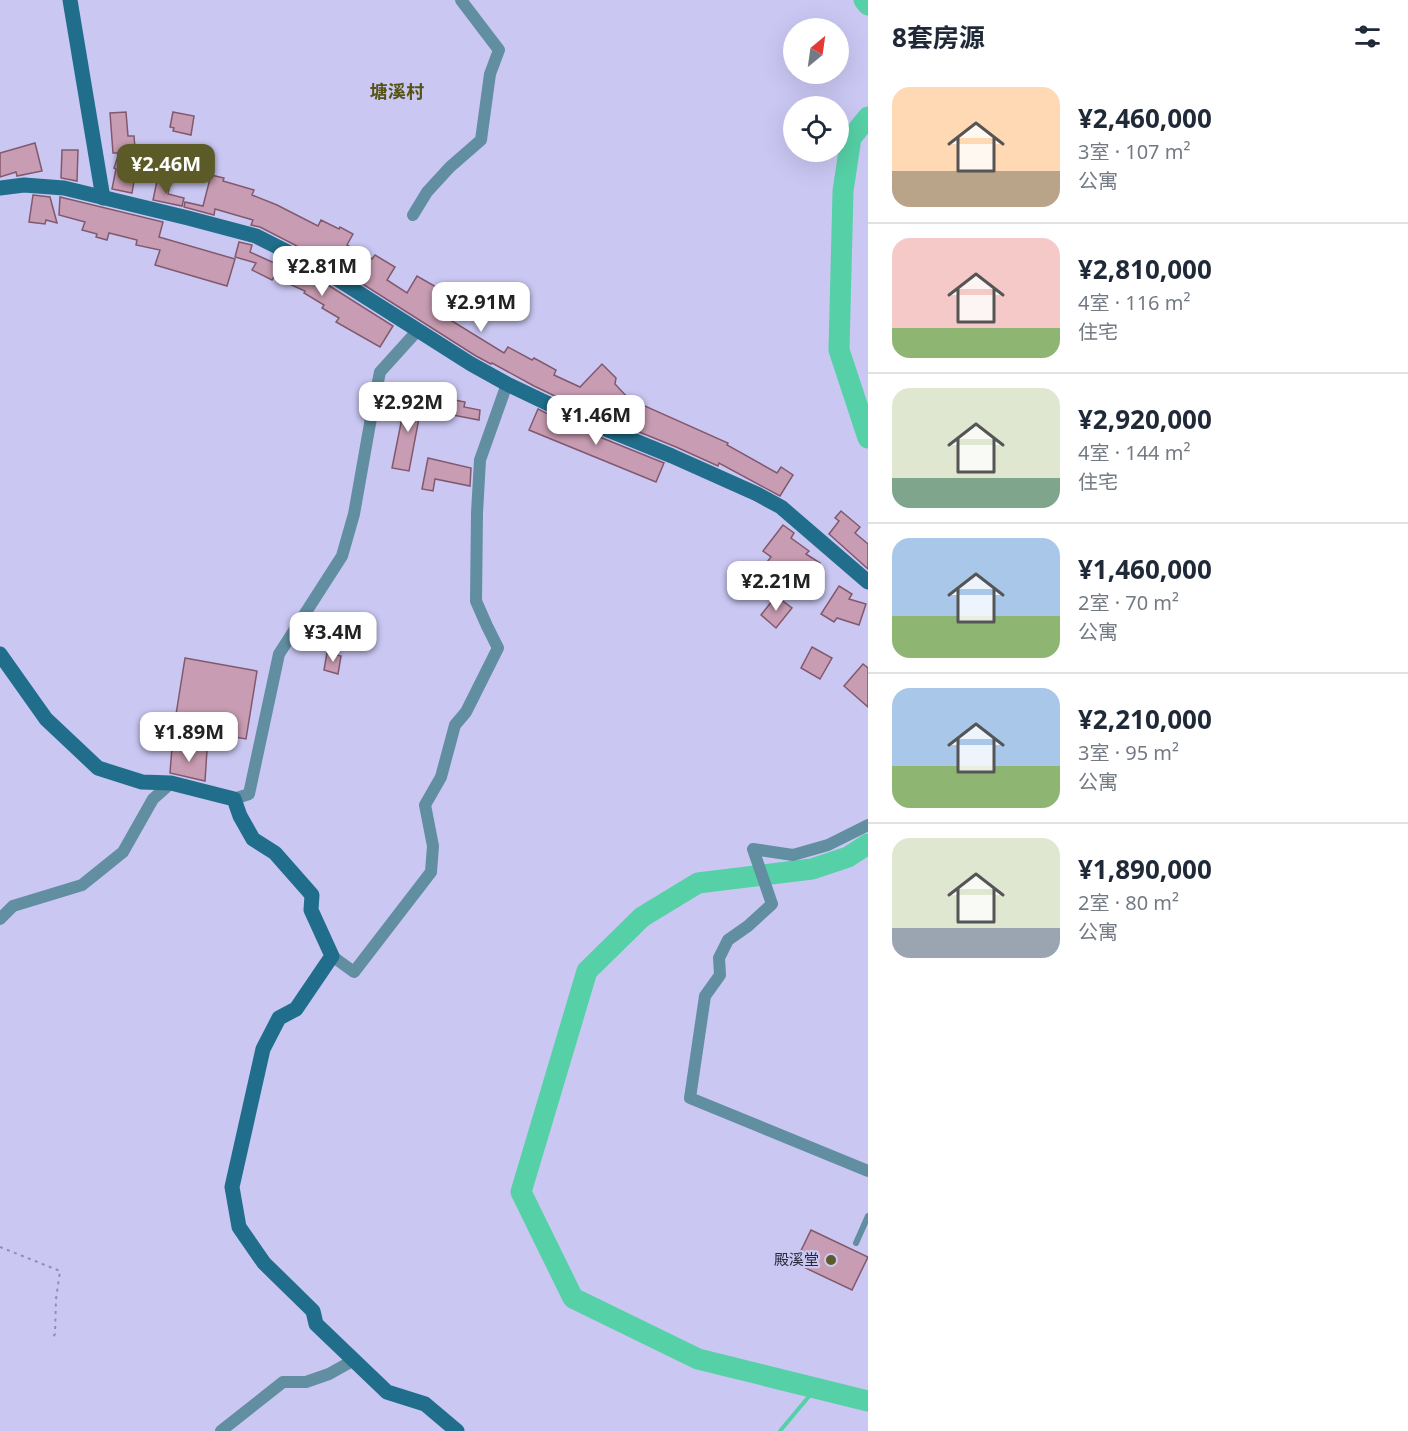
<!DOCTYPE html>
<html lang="zh">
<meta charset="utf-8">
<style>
body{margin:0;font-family:"Noto Sans","Noto Sans SC",sans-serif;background:#f6f6f7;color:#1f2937;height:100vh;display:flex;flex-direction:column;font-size:22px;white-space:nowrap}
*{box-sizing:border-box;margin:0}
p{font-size:20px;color:#747a83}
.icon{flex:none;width:33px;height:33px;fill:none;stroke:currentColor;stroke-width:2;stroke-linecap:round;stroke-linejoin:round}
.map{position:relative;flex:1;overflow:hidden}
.details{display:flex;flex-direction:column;background:#fff;width:540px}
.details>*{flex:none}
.needle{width:39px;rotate:29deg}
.controls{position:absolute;left:783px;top:18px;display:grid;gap:12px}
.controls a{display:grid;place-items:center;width:66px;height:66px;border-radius:50%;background:#fff;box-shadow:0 6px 24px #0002;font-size:30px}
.price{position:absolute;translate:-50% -51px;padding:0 14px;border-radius:12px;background:#fff;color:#222;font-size:20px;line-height:39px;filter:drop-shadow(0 2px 3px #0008)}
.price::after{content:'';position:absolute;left:50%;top:36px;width:18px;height:14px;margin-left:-9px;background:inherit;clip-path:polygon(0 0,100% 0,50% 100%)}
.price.on{background:#5c5a27;color:#fff}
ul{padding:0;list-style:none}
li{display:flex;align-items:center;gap:18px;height:150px;padding:0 24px}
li+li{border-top:2px solid #e0e1e3}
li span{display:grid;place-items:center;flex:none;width:168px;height:120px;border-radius:18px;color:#555}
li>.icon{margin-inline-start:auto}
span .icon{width:72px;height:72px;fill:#fffc;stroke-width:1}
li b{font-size:26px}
h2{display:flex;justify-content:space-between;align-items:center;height:72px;padding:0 24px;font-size:26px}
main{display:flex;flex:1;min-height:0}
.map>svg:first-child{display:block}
</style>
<main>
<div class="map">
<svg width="868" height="1431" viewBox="0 0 868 1431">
<rect width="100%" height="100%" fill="#cac8f3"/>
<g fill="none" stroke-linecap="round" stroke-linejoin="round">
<polyline stroke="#56d0a6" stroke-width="4" points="780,1431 816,1388"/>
<g stroke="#56d0a6" stroke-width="21">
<polyline points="864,0 868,5"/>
<polyline points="868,117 851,138 843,191 839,350 868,438"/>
<polyline points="868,844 848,857 812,869 698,883 642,917 587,971 521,1192 573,1298 698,1359 868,1401"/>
</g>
</g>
<g fill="#c89cb2" stroke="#81596e" stroke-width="1.5">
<polygon points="126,112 128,136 134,136 136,160 141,162 137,175 135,175 132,193 112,189 116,169 114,168 119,153 113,153 110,113"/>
<polygon points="173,112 194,116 191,135 173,131 174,128 170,127"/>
<polygon points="35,143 42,171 17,176 16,172 0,177 0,153"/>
<polygon points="62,150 78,150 77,181 61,178"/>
<polygon points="211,175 224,178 223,181 254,190 252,195 277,205 318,226 321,220 339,229 340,227 353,234 347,245 372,259 375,255 395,267 387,280 407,293 417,276 445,292 434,310 504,353 508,347 532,360 534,358 556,370 554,375 580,387 602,364 616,378 615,384 629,399 728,443 727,445 777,473 781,467 793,475 780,496 719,463 718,466 676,447 578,407 534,386 492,363 491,364 476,356 328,262 260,227 251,225 253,220 215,209 214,215 184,207 185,202 203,206"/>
<polygon points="157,181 170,184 168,194 184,198 182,206 153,200"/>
<polygon points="33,195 50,197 57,223 46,220 45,224 29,222"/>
<polygon points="60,197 163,222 159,237 235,259 227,286 155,265 160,250 136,245 137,240 109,233 107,240 96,237 97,234 82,230 85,222 59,215"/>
<polygon points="239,242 252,245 250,252 281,266 284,261 317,278 393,326 380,347 336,322 339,318 322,308 324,305 304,293 305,291 274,277 272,280 252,270 256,263 235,257"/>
<polygon points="407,393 423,397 409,471 392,468"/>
<polygon points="445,398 465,402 464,407 480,410 479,420 442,413"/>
<polygon points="538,409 570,425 664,463 656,482 529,430"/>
<polygon points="428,458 471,468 470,486 435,479 433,491 422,489"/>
<polygon points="841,511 860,527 855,533 868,544 868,569 829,534 839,521 835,518"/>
<polygon points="783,525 794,533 791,538 809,551 806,554 820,563 805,586 790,576 772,597 752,581 771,557 763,551"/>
<polygon points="839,586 852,594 849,599 866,604 859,625 837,618 834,622 821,614"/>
<polygon points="776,596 792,608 776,628 761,615"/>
<polygon points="812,647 832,658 820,679 801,668"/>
<polygon points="327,653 341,656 338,674 324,670"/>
<polygon points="185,658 257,671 246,739 174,727"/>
<polygon points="863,664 868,668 868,707 844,686"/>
<polygon points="172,747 207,750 205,781 170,773"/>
<polygon points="811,1230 868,1257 852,1290 795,1263"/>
</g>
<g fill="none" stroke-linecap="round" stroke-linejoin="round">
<polyline stroke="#908eb0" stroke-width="2" stroke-dasharray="3 4.5" stroke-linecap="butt" points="0,1247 60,1271 56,1299 55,1334 52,1339"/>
<polyline stroke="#618ea1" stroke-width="6" points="856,1243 868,1216"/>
<g stroke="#618ea1" stroke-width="12">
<polyline points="413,215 427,192 450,167 481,140 490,74 499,50 461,0"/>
<polyline points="234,799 249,794 279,654 342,556 354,514 374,401 380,372 418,330"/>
<polyline points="868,825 828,845 793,855 753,849 772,904 748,926 728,940 719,958 720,975 705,996 690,1098 868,1171"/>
<polyline points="0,919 13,906 82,885 123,852 153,799 171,783"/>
<polyline points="332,956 354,972 431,872 433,846 425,805 441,777 455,725 466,712 498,648 487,626 476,601 477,513 480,460 507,384"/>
<polyline points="221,1431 283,1382 306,1382 329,1374 354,1360"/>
</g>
<g stroke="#206e8b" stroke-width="15">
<polyline points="70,0 103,198"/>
<polyline points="0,188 24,185 64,188 188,218 256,236 323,270 471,364 507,384 574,416 672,456 757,494 781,507 868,582"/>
<polyline points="0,654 46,719 98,768 142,782 171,783 234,799 240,816 253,839 275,853 312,895 311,910 332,956 296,1009 279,1018 263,1049 232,1187 239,1227 264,1263 313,1311 316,1324 387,1392 425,1404 457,1431"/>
</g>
</g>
<circle fill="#5c5a27" stroke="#cac8f3" stroke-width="2" cx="831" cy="1260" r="6"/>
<g text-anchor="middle" stroke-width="4.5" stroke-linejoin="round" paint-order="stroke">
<g font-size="15" fill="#292838" stroke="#cac8f3" text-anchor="end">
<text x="819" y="1265">殿溪堂</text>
</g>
<g font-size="18" font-weight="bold" fill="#565317" stroke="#cac8f3">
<text x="397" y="98">塘溪村</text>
</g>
</g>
</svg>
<div class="controls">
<a><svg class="needle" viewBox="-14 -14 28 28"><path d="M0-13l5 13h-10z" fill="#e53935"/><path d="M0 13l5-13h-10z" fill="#747a83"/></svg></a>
<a><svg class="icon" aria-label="locate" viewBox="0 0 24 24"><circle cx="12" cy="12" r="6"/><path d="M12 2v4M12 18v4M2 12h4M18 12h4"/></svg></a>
</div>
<b class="price on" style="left:166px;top:195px">¥2.46M</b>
<b class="price" style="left:322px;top:297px">¥2.81M</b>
<b class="price" style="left:481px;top:333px">¥2.91M</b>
<b class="price" style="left:408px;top:433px">¥2.92M</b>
<b class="price" style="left:596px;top:446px">¥1.46M</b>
<b class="price" style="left:776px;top:612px">¥2.21M</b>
<b class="price" style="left:333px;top:663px">¥3.4M</b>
<b class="price" style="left:189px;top:763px">¥1.89M</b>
</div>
<section class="details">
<h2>8套房源<svg class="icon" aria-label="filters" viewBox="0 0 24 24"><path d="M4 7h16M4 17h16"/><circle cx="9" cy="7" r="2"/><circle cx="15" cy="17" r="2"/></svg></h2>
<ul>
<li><span style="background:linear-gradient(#ffd9b3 70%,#b9a48a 0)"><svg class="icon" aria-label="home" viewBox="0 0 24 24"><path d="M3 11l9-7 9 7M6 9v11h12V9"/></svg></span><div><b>¥2,460,000</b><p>3室 · 107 m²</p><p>公寓</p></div></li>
<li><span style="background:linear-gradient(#f6c9c9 75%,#8fb573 0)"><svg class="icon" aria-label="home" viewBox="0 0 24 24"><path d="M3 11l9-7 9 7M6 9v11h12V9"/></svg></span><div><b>¥2,810,000</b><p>4室 · 116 m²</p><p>住宅</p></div></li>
<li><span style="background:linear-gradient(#dfe7d0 75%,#7fa58c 0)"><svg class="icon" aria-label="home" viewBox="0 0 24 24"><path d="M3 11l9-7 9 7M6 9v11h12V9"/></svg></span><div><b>¥2,920,000</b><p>4室 · 144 m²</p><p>住宅</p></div></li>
<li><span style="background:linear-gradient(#a9c7e8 65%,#8fb573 0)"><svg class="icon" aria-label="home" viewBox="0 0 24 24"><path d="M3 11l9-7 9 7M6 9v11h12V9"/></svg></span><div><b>¥1,460,000</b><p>2室 · 70 m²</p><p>公寓</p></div></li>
<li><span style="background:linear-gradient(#a9c7e8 65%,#8fb573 0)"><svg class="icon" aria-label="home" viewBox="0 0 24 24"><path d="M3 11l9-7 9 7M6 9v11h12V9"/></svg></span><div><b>¥2,210,000</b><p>3室 · 95 m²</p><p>公寓</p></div></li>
<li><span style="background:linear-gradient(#dfe7d0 75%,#9aa5b1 0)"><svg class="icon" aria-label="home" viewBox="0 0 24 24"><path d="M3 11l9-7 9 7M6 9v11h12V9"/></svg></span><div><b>¥1,890,000</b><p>2室 · 80 m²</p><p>公寓</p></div></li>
</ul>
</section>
</main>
